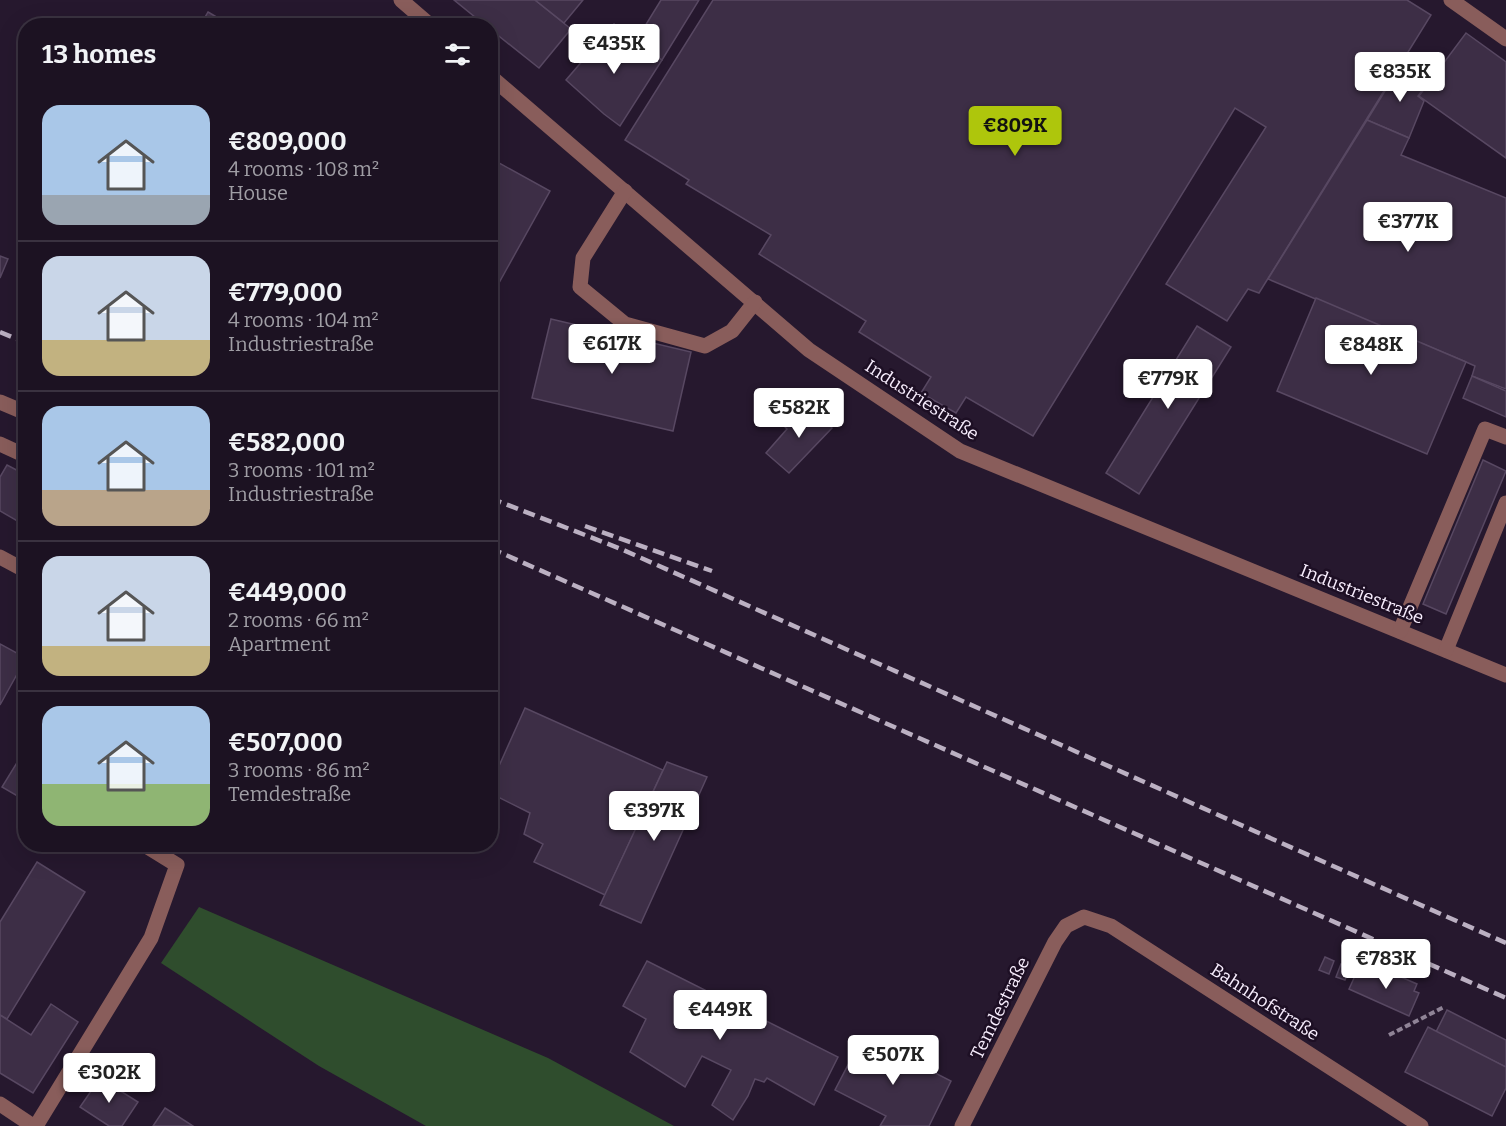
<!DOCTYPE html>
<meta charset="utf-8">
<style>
body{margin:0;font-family:Bitter,serif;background:#251b2a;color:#f1f3f6;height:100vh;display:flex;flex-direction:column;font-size:22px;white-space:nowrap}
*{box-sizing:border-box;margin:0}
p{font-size:20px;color:#a09ea5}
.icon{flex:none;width:33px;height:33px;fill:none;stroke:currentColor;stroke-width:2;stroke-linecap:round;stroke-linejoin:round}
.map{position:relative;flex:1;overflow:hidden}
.side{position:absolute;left:18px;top:18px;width:480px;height:834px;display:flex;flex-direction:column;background:#1c1222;border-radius:24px;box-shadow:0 6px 24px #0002,0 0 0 2px #3a3240}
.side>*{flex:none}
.price{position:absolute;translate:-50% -51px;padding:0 14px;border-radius:6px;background:#fff;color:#222;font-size:20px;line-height:39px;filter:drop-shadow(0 2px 3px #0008)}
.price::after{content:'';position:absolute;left:50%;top:36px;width:18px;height:14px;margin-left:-9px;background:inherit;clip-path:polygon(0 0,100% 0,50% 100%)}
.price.selected{background:#aec60c;color:#111}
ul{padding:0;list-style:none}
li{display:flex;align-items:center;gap:18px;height:150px;padding:0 24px}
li+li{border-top:2px solid #3a3240}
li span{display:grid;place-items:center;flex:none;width:168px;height:120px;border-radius:18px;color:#555}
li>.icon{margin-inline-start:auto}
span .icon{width:72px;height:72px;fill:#fffc;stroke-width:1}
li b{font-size:26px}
h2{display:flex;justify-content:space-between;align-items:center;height:72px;padding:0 24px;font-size:26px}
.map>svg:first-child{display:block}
</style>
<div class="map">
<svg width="1506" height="1126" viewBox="0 0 1506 1126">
<rect width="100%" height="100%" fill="#26182e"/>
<polygon fill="#2f4d2d" points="199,907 548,1058 674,1126 426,1126 319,1066 161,963"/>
<g fill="#3d2e46" stroke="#584862" stroke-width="1.5">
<polygon points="454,0 535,0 571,29 539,68 490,29 490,26 486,26"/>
<polygon points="535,0 583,0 564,23"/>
<polygon points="661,0 699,0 662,60 634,44"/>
<polygon points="713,0 1407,0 1431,15 1259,293 1248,289 1227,321 1166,284 1266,127 1235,108 1033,436 966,397 956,413 921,393 931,377 859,332 866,321 759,254 771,235 686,184 689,180 625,140"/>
<polygon points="208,12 232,26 200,26"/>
<polygon points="614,24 634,44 662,60 620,126 604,114 566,80"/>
<polygon points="1466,33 1506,62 1506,158 1419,96"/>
<polygon points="1401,65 1428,82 1418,96 1424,101 1409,138 1367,120"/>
<polygon points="1367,120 1409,138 1401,155 1506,198 1506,389 1472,376 1475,366 1466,362 1268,279"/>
<polygon points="490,158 550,191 490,299"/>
<polygon points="0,256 8,259 0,278"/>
<polygon points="1316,298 1466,362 1427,454 1277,391"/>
<polygon points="551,319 691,352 673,431 532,398"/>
<polygon points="1197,326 1231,347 1139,494 1106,473"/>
<polygon points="1472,376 1506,391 1506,417 1463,398"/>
<polygon points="807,406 832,428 789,473 766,453 787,429 783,425 790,416 788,420 792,423"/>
<polygon points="1483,460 1506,471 1446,614 1423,604"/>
<polygon points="7,465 26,475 26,526 0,511 0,477"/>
<polygon points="0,644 26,658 0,705"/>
<polygon points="525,708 663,770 605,895 534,862 543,844 524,834 530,813 490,793 490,786"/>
<polygon points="26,748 26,801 2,787"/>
<polygon points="667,762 707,777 641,923 600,905"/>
<polygon points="37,862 85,892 7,1019 0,1015 0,922"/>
<polygon points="1325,957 1334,961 1329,974 1319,970"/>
<polygon points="647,961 838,1057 814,1105 767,1078 764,1082 755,1079 748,1096 733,1120 712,1105 731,1070 702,1056 685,1087 630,1052 646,1019 623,1006"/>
<polygon points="1341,964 1350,968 1345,980 1336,977"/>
<polygon points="1359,967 1390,981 1394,974 1417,984 1414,991 1419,993 1409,1016 1349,989"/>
<polygon points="51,1004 78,1022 33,1093 0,1073 0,1015 31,1035"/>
<polygon points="1447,1010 1506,1040 1506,1067 1436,1032"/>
<polygon points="1428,1027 1506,1067 1506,1088 1492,1116 1405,1072"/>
<polygon points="863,1036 951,1081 929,1126 880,1126 886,1116 835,1090"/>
<polygon points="100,1078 138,1102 122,1126 109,1126 80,1107"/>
<polygon points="165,1108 193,1126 153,1126"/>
</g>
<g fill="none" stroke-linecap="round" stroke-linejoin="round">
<polyline stroke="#8f8396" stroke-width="4" stroke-dasharray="6 3" stroke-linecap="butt" points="1389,1035 1444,1007"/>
<g stroke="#895d5b" stroke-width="15">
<polyline points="401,0 431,26"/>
<polyline points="1451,0 1506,39"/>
<polyline points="490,76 809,350 960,451 1506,675"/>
<polyline points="625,191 583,258 580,287 625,324 705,346 732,331 755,302"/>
<polyline points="0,402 26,413"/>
<polyline points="0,444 26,456"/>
<polyline points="0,557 26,571"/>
<polyline points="1400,631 1485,429 1506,437"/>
<polyline points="1446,650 1506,503"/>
<polyline points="0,1104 33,1126"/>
<polyline points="36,1126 151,938 177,865 143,844"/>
<polyline points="962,1126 1055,942 1066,926 1084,917 1111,926 1421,1126"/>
</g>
<g stroke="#bbb0c2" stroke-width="4.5" stroke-dasharray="12 6" stroke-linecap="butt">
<polyline points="0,332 26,343"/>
<polyline points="490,498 621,549 1506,943"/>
<polyline points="585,526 712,571"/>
<polyline points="490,548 1506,998"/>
</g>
</g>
<g text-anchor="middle" stroke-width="5" stroke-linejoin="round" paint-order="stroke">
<g font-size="18" fill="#f8eefe" stroke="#1d0f24">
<text transform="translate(922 400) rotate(33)" y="6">Industriestraße</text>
<text transform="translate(1362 594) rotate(22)" y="6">Industriestraße</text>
<text transform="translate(1265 1002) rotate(33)" y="6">Bahnhofstraße</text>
<text transform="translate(1000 1008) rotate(-64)" y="6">Temdestraße</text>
</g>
</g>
</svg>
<b class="price" style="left:614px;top:75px">€435K</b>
<b class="price" style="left:1400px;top:103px">€835K</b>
<b class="price selected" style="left:1015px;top:157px">€809K</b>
<b class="price" style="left:1408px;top:253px">€377K</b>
<b class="price" style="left:612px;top:375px">€617K</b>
<b class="price" style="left:1371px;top:376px">€848K</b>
<b class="price" style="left:1168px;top:410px">€779K</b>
<b class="price" style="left:799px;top:439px">€582K</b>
<b class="price" style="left:654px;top:842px">€397K</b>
<b class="price" style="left:1386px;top:990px">€783K</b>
<b class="price" style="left:720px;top:1041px">€449K</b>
<b class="price" style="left:893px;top:1086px">€507K</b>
<b class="price" style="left:109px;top:1104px">€302K</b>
<section class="side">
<h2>13 homes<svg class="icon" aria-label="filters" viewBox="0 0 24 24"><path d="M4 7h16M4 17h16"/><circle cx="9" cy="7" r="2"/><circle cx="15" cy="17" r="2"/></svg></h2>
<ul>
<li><span style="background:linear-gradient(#a9c7e8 75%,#9aa5b1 0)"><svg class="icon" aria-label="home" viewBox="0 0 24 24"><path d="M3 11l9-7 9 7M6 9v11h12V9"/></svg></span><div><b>€809,000</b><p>4 rooms · 108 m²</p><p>House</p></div></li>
<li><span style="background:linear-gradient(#c9d6e8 70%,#c2b280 0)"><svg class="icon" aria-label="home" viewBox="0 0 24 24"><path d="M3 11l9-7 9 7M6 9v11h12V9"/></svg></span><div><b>€779,000</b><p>4 rooms · 104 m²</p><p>Industriestraße</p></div></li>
<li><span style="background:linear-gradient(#a9c7e8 70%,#b9a48a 0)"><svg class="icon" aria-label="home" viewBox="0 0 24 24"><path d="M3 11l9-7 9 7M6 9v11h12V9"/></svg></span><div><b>€582,000</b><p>3 rooms · 101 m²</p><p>Industriestraße</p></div></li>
<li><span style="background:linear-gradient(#c9d6e8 75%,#c2b280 0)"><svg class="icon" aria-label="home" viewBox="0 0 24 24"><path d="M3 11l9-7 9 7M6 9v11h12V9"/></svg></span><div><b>€449,000</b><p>2 rooms · 66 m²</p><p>Apartment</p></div></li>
<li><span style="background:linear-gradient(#a9c7e8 65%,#8fb573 0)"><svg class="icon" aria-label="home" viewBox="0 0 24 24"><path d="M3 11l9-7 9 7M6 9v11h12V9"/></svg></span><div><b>€507,000</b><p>3 rooms · 86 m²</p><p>Temdestraße</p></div></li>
</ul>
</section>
</div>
